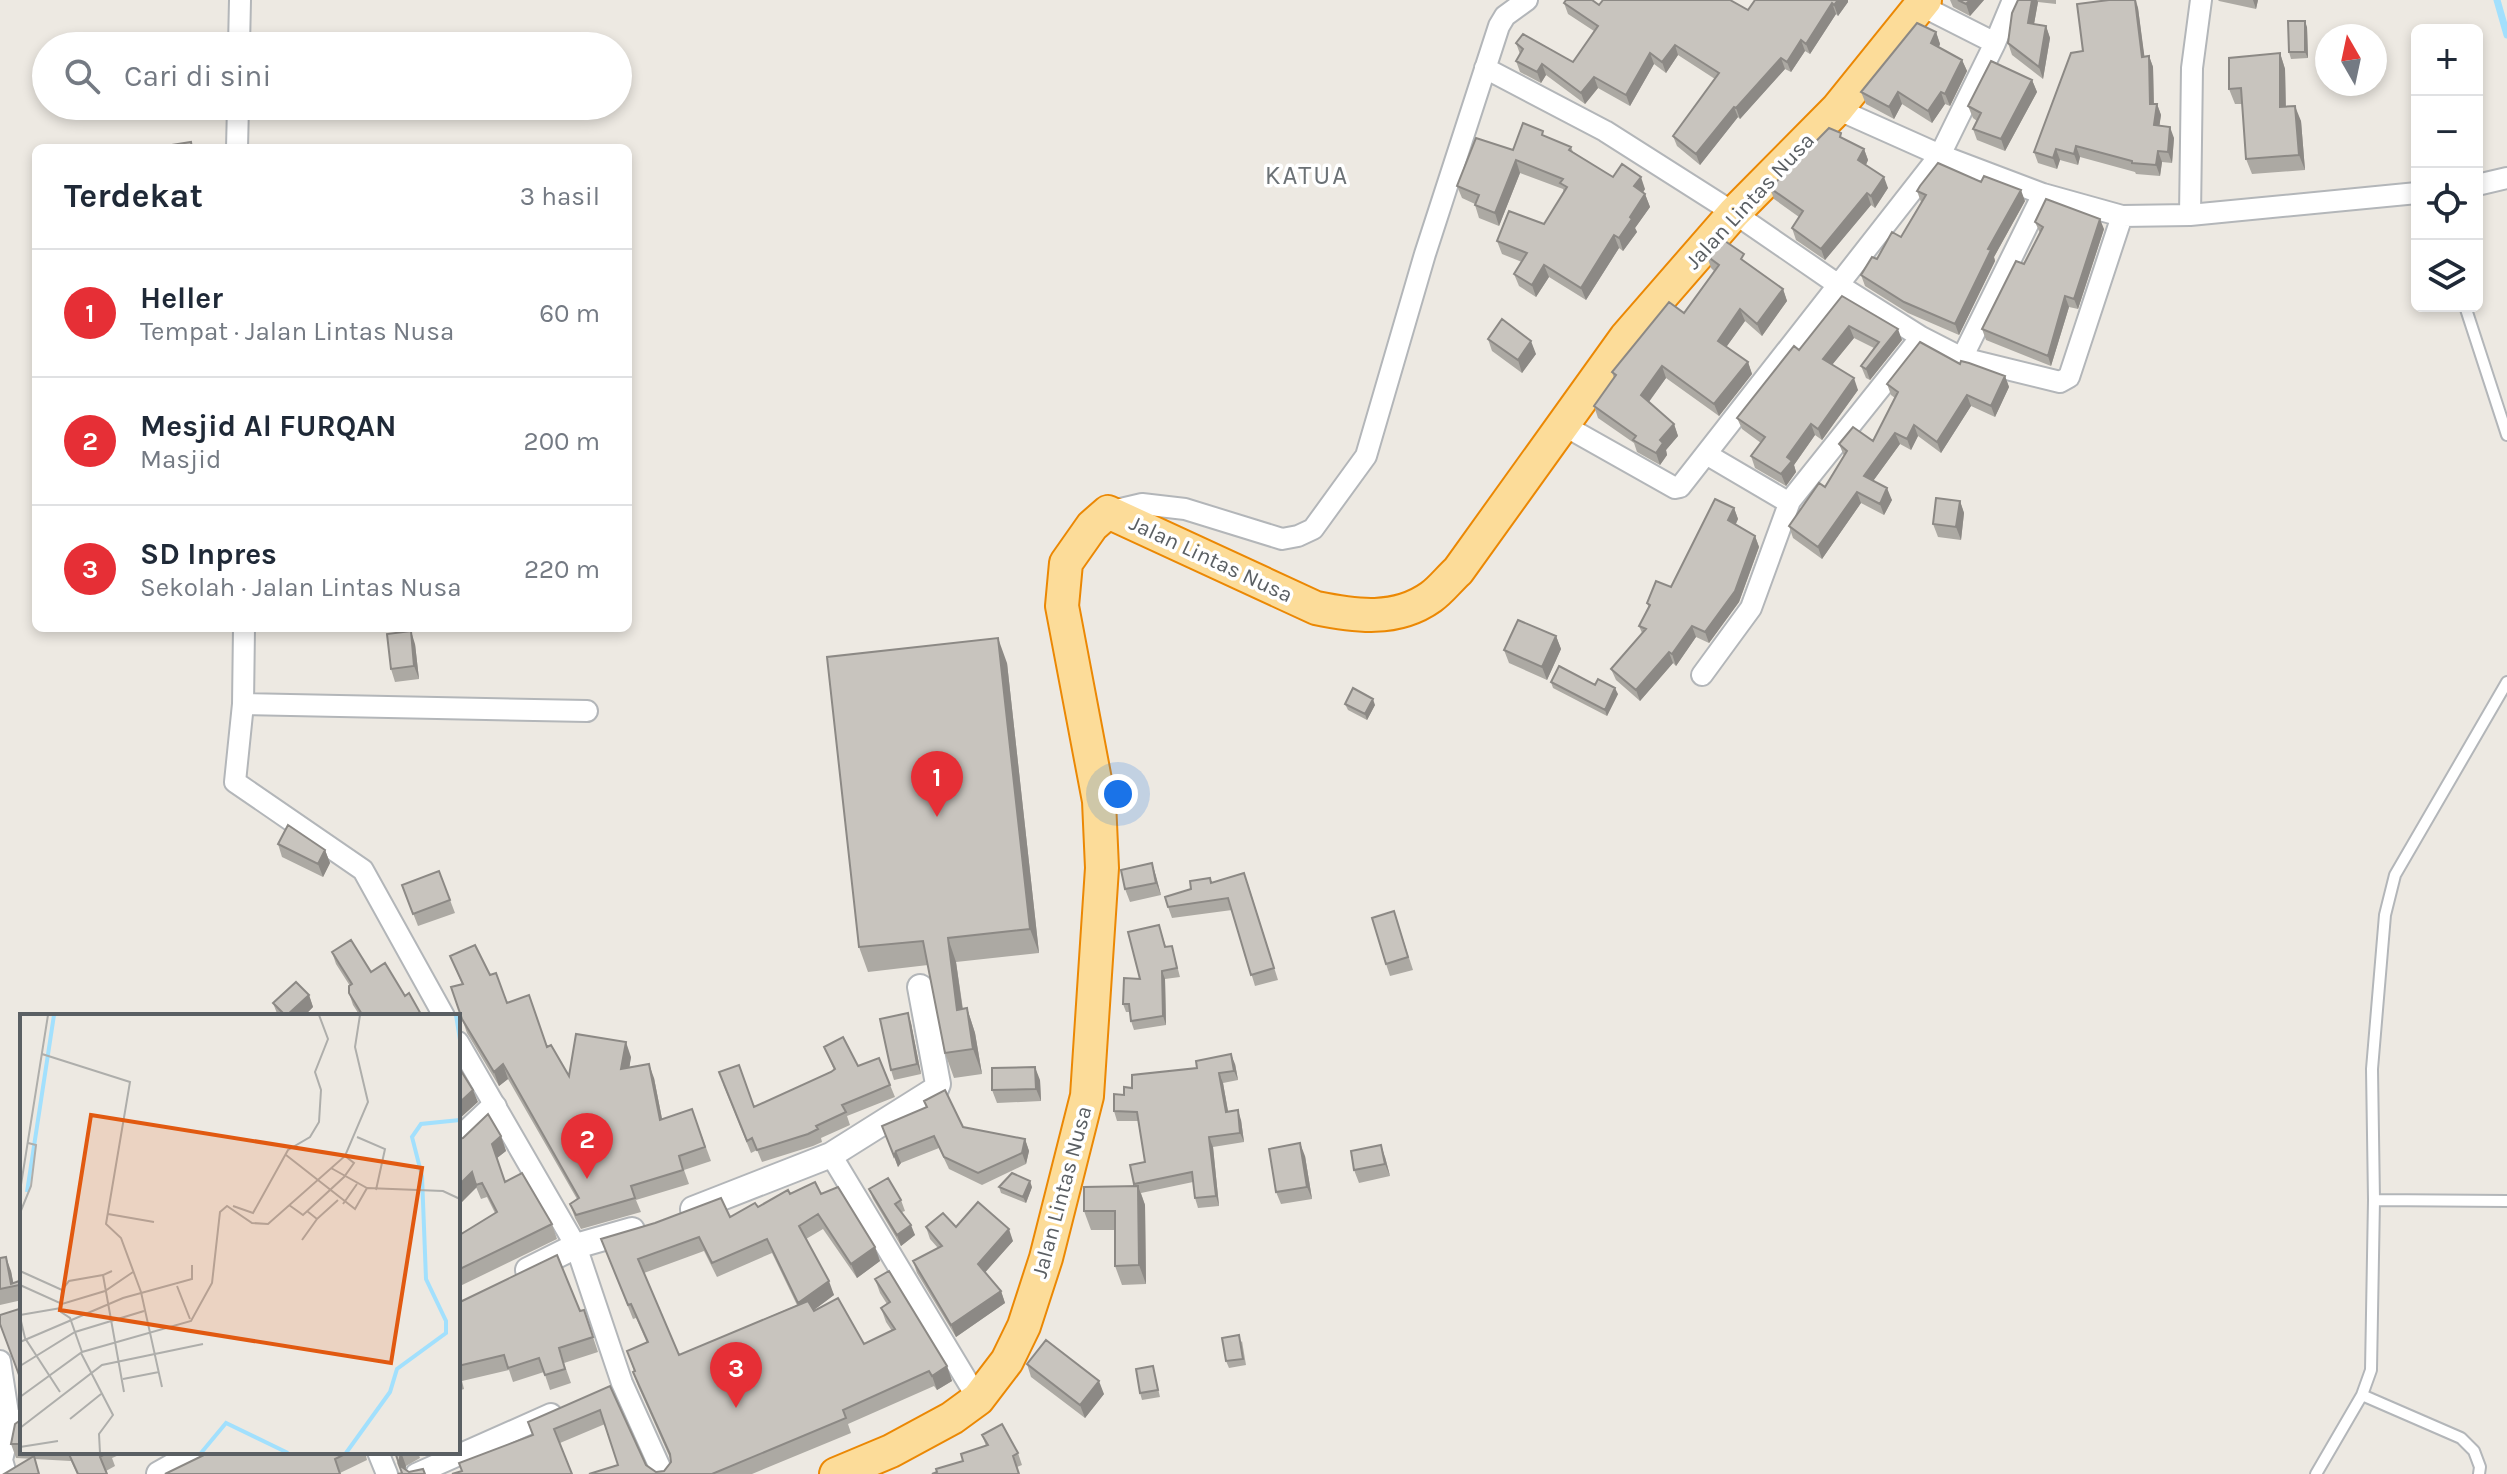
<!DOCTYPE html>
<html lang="id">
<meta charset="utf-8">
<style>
body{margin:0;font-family:Karla,sans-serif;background:#f2f2f3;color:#1f2937}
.controls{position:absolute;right:24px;top:24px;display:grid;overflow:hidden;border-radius:12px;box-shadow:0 4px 12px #0003}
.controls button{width:72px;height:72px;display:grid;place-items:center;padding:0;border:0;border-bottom:2px solid #e0e1e3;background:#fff;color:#1f2937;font:40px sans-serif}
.compass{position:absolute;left:2315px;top:24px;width:72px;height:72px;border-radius:50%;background:#fff;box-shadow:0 4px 12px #0003;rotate:351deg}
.you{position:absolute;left:1118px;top:794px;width:28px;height:28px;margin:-20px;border:6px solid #fff;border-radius:50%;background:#1a73e8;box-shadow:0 0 0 12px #1a73e833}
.badge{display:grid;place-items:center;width:52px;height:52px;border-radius:50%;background:#e62f36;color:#fff;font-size:26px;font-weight:700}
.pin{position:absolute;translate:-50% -66px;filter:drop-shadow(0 2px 4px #0008)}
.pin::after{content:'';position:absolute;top:42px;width:28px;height:24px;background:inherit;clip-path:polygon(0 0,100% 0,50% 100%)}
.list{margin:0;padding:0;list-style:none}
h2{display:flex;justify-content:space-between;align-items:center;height:104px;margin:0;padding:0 32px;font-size:34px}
h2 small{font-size:26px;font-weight:400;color:#747a83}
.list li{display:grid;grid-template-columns:52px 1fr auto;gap:24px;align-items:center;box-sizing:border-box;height:128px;padding:0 32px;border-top:2px solid #e0e1e3}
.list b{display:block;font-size:30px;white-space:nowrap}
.list p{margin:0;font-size:26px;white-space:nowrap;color:#747a83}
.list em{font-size:26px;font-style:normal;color:#747a83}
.icon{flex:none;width:44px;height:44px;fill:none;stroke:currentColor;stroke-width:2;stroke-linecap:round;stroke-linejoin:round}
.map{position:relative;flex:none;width:2507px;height:1474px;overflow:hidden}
.search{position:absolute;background:#fff;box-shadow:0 4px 12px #0003;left:32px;top:32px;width:600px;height:88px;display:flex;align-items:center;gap:20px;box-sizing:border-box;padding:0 28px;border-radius:44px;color:#747a83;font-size:30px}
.panel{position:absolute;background:#fff;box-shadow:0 4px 12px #0003;left:32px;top:144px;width:600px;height:488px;border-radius:12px}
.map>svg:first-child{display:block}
</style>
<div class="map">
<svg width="2507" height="1474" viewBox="0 0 2507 1474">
<rect width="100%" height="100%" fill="#ede9e2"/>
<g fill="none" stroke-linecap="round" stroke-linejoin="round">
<path stroke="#a2e0fd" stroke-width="7" d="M2497 0 2507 35"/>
<defs>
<path id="service" d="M2465 306 2507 435
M2374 1200 2507 1201
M2362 1395 2461 1438 2474 1451 2480 1467 2479 1474
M2316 1474 2362 1395 2371 1370 2374 1200 2372 1069 2385 915 2395 875 2507 682"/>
<path id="minor" d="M1995 43 2013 0
M239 46 240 0
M1485 68 1605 131 1734 213 1840 286 1921 337 1962 358 2060 382 2069 377 2122 216
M1837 109 1940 155 2043 194 2122 216 2190 215 2417 193
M237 148 238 106
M2477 185 2507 178
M2190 215 2192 68 2201 0
M1962 358 2043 194
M1565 426 1675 488 1680 487 1940 155 1995 43 1922 6
M1706 454 1786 501H1790L1921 337
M1108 512 1142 504 1185 509 1282 539 1298 536 1313 529 1366 456 1425 254 1499 26 1505 16 1527 0
M244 628 243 704 235 782 363 870 444 1016
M1702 675 1751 608 1790 501
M243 704 587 711
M458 1042 576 1246 622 1383 663 1474
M831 1155 978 1399
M0 1361 10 1426 2 1460 6 1474
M378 1452 387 1474
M416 1474 551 1414"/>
<path id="tertiary" d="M458 1141 494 1107
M693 1209 831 1155 936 1089 938 1084 920 987
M528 1270 576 1246 632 1230
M0 1425 10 1426 22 1421
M159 1474 198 1452"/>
<path id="trunk" d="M836 1474 891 1451 952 1418 978 1399 1007 1361 1024 1326 1046 1258 1087 1096 1102 868 1099 801 1062 606 1066 563 1092 526 1108 512 1316 608C1355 616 1396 622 1431 597 1441 590 1449 579 1458 571L1626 337 1734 213 1837 109 1925 0"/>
</defs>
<use href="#service" stroke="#b3b6b9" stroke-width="14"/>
<use href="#minor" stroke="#b3b6b9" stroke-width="24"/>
<use href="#tertiary" stroke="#b3b6b9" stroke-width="28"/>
<use href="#trunk" stroke="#eb8804" stroke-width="36"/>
<use href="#service" stroke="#fff" stroke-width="10"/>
<use href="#minor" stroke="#fff" stroke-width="20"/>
<use href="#tertiary" stroke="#fff" stroke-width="24"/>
<use href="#trunk" stroke="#fcdc99" stroke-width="32"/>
</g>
<path fill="#aca9a3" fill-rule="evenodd" d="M1755 0H1848V2L1838 16 1836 14 1810 54 1805 51 1791 72 1785 69 1740 119 1738 117 1700 165 1677 146 1673 136 1715 79 1678 55 1666 73 1654 64 1630 106 1598 88 1585 104 1546 75 1541 83 1520 72 1516 61 1520 54 1516 43 1573 62 1594 31 1568 14 1564 3 1748 10Z
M1950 0H1984L1970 16 1953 7Z
M2018 0H2056V4L2038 2 2034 24 2046 26 2050 38 2043 79 2012 55 2008 43Z
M2109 0H2136L2138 8 2144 56H2149L2153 67 2154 104H2157L2161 115 2159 126 2174 138 2172 163 2162 162 2160 176 2136 174 2135 172 2080 157 2078 165 2060 160 2057 169 2038 163 2034 152Z
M2218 0H2258L2256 9 2219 1Z
M2307 27 2308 58 2291 59 2289 52Z
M1936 32 1940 44 1939 47 1962 60 1967 71 1950 106 1945 104 1932 123 1902 104 1894 119 1866 104 1861 92Z
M2280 53 2285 69 2286 107 2301 121 2305 170 2252 174 2246 159 2242 104H2235L2229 89Z
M2032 80 2037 92 2005 151 1977 140 1973 129 1977 121 1973 118 1968 106Z
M113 106H212L213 114 117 117Z
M1545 137 1571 147 1573 152 1613 177 1645 189 1643 193 1645 194 1650 207 1635 228 1637 232 1623 251 1619 248 1586 300 1549 277 1536 297 1519 286 1514 274 1522 262 1502 254 1497 241 1544 224 1564 193 1563 189 1520 173 1499 226 1479 218 1475 205V204L1462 198 1457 186 1513 150Z
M1843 139 1864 149 1868 160 1866 165 1888 188 1875 208 1871 205 1825 260 1796 240 1792 228 1799 217 1774 199 1770 188Z
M1917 191 2025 201 1994 257 1995 261 1959 335 1908 313 1865 286 1861 275 1901 237 1921 202Z
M2035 222 2104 229 2078 309 2069 307 2051 366 1986 340 1982 329 2024 264 2040 233Z
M1707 256 1747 263 1783 289 1787 301 1762 336 1745 321 1726 347 1748 362 1752 374 1719 416 1666 378 1649 402 1674 424 1678 436 1666 450 1667 455 1660 465 1637 452 1634 443 1598 418 1594 406 1614 378 1612 372 1684 313 1714 271 1711 268Z
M1842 296 1902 340 1870 380 1866 378 1861 366 1874 348 1854 338 1832 365 1858 390 1822 440 1815 435 1794 465 1796 472 1786 486 1755 468 1751 456 1761 443 1742 429 1737 418 1799 350Z
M1488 339 1536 354 1522 373 1492 351Z
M1960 364 2005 376 2009 387 1995 417 1971 406 1941 453 1918 436 1911 450 1900 444 1873 481 1892 500 1884 515 1861 503 1822 559 1793 538 1789 526 1825 487 1844 456 1839 444 1873 441 1895 398 1891 395 1887 384Z
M1960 501 1964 513 1961 540 1938 537 1933 524Z
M1734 508 1738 519 1736 524 1755 536 1759 547 1739 602 1709 643 1696 637 1676 666 1673 663 1640 701 1616 680 1611 669 1642 633 1639 626 1649 608 1647 603 1671 587Z
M1556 636 1561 649 1547 680 1509 663 1504 650Z
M415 644 419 679 395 682 391 669Z
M1007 663 1039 953 956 962 963 1009 967 1008 975 1033 982 1074 954 1078 945 1053 928 965 868 972 859 947Z
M1551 682 1618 694 1607 716 1553 688Z
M1345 704 1375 705 1367 720 1348 710Z
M278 844 325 850 330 863 323 877 282 857Z
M1152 863 1161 895 1130 902 1125 889Z
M439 871 455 913 418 926 402 885Z
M1212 883 1248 884 1278 980 1255 986 1232 910 1172 918 1168 907Z
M1394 911 1413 970 1390 976 1386 964Z
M1159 925 1166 947 1172 946 1180 977 1165 979 1166 1025 1134 1030 1131 1021 1130 1012H1126L1123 1004 1140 979Z
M332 952 371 972 405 996 422 1016H360L353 1005 349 993 350 986 336 964Z
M450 956 490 975 507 1003 547 1047 569 1076 631 1057 629 1068 654 1078 662 1119 692 1109 711 1161 684 1170 689 1184 636 1200 641 1212 581 1229 575 1218 570 1204 577 1199 508 1079 499 1086 467 1033 451 987 462 984Z
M309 995 313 1007 304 1016H278L273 1003Z
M911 1023 921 1074 894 1080 891 1070Z
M824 1047 858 1066 879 1058 895 1097 847 1116 850 1125 821 1138 822 1142 813 1146 762 1162 757 1150 751 1153 723 1084 754 1107 831 1072 834 1070Z
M1235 1064 1238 1080 1223 1083 1228 1112 1241 1120 1244 1142 1213 1147 1219 1206 1198 1208 1195 1198 1193 1182 1141 1193 1145 1205 1146 1284 1122 1285 1115 1266V1230H1091L1084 1211 1135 1186 1130 1165 1145 1162 1138 1121H1117L1114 1111 1124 1095Z
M1040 1080 1041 1101 997 1103 992 1090Z
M924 1101 963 1127 1025 1139 1029 1151 1026 1164 982 1185 949 1169 939 1148 901 1163 898 1167 882 1126 927 1107Z
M501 1136 506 1151 497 1158 505 1182 552 1224 557 1239 458 1287V1236L495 1213 487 1197 481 1199 476 1187 458 1206Z
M1305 1156 1312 1199 1281 1204 1276 1192Z
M1385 1157 1390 1176 1359 1183 1354 1170Z
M999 1187H1032L1026 1203 1001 1193Z
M869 1189 901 1200 905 1211 902 1212 915 1235 901 1246 873 1199Z
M790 1194H821L875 1247 880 1261 857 1278 823 1229 806 1239 834 1295 814 1310 864 1344 892 1331 886 1322 881 1308 887 1304 880 1293 875 1279 947 1366 952 1381 937 1390 934 1386 848 1424 851 1433 752 1474H589L618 1465 605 1424 560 1443 462 1471 533 1435 610 1386 646 1465 656 1472 664 1471 671 1462 670 1458 638 1386 633 1372 634 1371 627 1351 647 1343 636 1318 633 1319 601 1239 730 1217ZM704 1251 717 1277 772 1253 797 1305 679 1355 644 1273Z
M926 1227H956L1013 1241 985 1272 1001 1291 1005 1303 956 1337 917 1273 913 1261 938 1248 930 1239Z
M0 1258 11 1271 13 1283 22 1280V1300L0 1305Z
M458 1303 580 1311 584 1310 598 1352 564 1363 571 1383 550 1390 544 1372 513 1382 509 1370 462 1381 464 1389 458 1391Z
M1242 1341 1246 1365 1229 1368 1226 1361Z
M1027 1364 1104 1394 1085 1418 1031 1377Z
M1153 1366 1160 1397 1142 1400 1140 1393Z
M22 1419V1452H126L112 1458 115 1466 106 1471 107 1474H77L71 1461 16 1458 11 1444Z
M982 1435 1018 1453 1022 1465 1017 1467 1019 1474H932L963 1461 986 1446Z
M205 1452H365L367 1460 340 1473 204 1455Z
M395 1452H418L420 1458 406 1466 405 1470 409 1472 402 1473Z"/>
<path fill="#8c8985" d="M1838 0H1848V2L1838 16 1834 5Z
M1970 0H1984L1970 16 1966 4Z
M2032 0H2037L2038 2 2032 35 2028 23Z
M2135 0 2138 8 2146 68 2142 57Z
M2253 0H2258L2256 9Z
M1832 3 1836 14 1810 54 1806 44Z
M2305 21 2307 27 2308 58 2305 52Z
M2046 26 2050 38 2043 79 2039 67Z
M1936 32 1940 44 1935 55 1931 43Z
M1801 40 1805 51 1791 72 1787 62Z
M1675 45 1678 55 1666 73 1662 62Z
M1650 53 1654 64 1630 106 1626 95Z
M2280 53 2285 69 2286 122 2280 107Z
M2149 56 2153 67 2154 115 2150 104Z
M1781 58 1785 69 1740 119 1736 108Z
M1962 60 1967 71 1950 106 1945 94Z
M1542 64 1546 75 1541 83 1537 72Z
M1594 77 1598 88 1585 104 1581 93Z
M2032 80 2037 92 2005 151 2001 139Z
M1898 92 1902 104 1894 119 1889 107Z
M1941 92 1945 104 1932 123 1928 111Z
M2157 104 2161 115 2158 136 2154 125Z
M2295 106 2301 121 2305 170 2299 155Z
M1734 107 1738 117 1700 165 1696 154Z
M2170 127 2174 138 2172 163 2168 152Z
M2076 146 2080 157 2078 165 2074 154Z
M1864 149 1868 160 1863 171 1858 160Z
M2056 149 2060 160 2057 169 2053 158Z
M2158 151 2162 162 2160 176 2156 165Z
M1516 160 1520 173 1499 226 1495 213Z
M1641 177 1645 189 1638 199 1634 186Z
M1884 177 1888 188 1875 208 1871 196Z
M2021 190 2025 201 1994 257 1995 261 1959 335 1955 324 1988 249Z
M1867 193 1871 205 1825 260 1821 249Z
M1645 194 1650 207 1635 228 1637 232 1623 251 1619 238 1630 217Z
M2100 219 2104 229 2078 309 2074 299Z
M1614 235 1619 248 1586 300 1581 288Z
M1544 265 1549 277 1536 297 1532 285Z
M1783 289 1787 301 1762 336 1757 324Z
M2065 296 2069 307 2051 366 2048 356Z
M1740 309 1745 321 1722 353 1718 341Z
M1849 326 1854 338 1827 371 1823 359Z
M1898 329 1902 340 1870 380 1866 369Z
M1531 341 1536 354 1522 373 1518 360Z
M1748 362 1752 374 1719 416 1714 404Z
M1662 366 1666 378 1645 407 1641 395Z
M2005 376 2009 387 1995 417 1991 406Z
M1854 378 1858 390 1822 440 1818 429Z
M1967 395 1971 406 1941 453 1937 442Z
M1674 424 1678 436 1666 450 1667 455 1660 465 1656 453 1660 440Z
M1811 424 1815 435 1794 465 1796 472 1786 486 1781 474 1787 457Z
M1914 425 1918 436 1911 450 1907 439Z
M1895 433 1900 444 1868 488 1864 476Z
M1887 488 1892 500 1884 515 1880 504Z
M1857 492 1861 503 1822 559 1818 547Z
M1960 501 1964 513 1961 540 1956 527Z
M1734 508 1738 519 1732 531 1728 520Z
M1755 536 1759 547 1739 602 1709 643 1705 632Z
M1692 626 1696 637 1676 666 1672 654Z
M411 631 415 644 419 679 414 666Z
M1556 636 1561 649 1547 680 1542 667Z
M998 638 1007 663 1039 953 1030 929Z
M1669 652 1673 663 1640 701 1636 690Z
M1615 688 1618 694 1607 716 1605 710Z
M1373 699 1375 705 1367 720 1365 714Z
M325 850 330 863 323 877 318 864Z
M1152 863 1156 876 1161 895 1156 883Z
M948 938 956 962 966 1034 957 1010Z
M1162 971 1165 979 1166 1025 1163 1016Z
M309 995 313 1007 304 1016H286Z
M967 1008 975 1033 982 1074 973 1049Z
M908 1013 911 1023 921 1074 917 1064Z
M626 1042 631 1057 627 1083 621 1069Z
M1231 1054 1235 1064 1238 1080 1234 1071Z
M503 1064 508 1079 499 1086 494 1072Z
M649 1064 654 1078 665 1134 660 1120Z
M1035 1067 1040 1080 1041 1101 1036 1089Z
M1219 1073 1223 1083 1230 1122 1226 1112Z
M473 1090 478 1102 458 1120V1104Z
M1238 1110 1241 1120 1244 1142 1240 1133Z
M501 1136 506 1151 497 1158 492 1144Z
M1209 1137 1213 1147 1219 1206 1216 1196Z
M1025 1139 1029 1151 1026 1164 1022 1153Z
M1300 1143 1305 1156 1312 1199 1307 1187Z
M1381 1145 1385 1157 1390 1176 1385 1164Z
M896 1151 901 1163 898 1167 894 1156Z
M472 1172 477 1187 458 1206V1186Z
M1030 1181 1032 1187 1026 1203 1023 1197Z
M1138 1186 1145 1205 1146 1284 1139 1265Z
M911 1225 915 1235 901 1246 897 1235Z
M1009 1229 1013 1241 982 1276 978 1264Z
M875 1247 880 1261 857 1278 851 1264Z
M6 1257 11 1271 14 1286 12 1287Z
M829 1281 834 1295 803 1318 798 1303Z
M1001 1291 1005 1303 956 1337 951 1325Z
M947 1366 952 1381 937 1390 932 1376Z
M1099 1381 1104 1394 1085 1418 1080 1405Z
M401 1452 406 1466 405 1474 399 1464Z"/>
<path fill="#c8c4be" stroke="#8c8985" stroke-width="2" d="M1566 0H1592L1599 5 1603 0H1730L1748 10 1755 0H1838L1834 5 1832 3 1806 44 1801 40 1787 62 1781 58 1736 108 1734 107 1696 154 1673 136 1719 73 1675 45 1662 62 1650 53 1626 95 1594 77 1581 93 1542 64 1537 72 1516 61 1523 49 1516 43 1523 34 1573 62 1598 26 1564 3Z
M1958 0H1970L1966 4Z
M2018 0H2032L2028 23 2046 26 2039 67 2008 43 2012 13Z
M2109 0H2135L2142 57 2149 56 2150 104H2157L2154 125 2170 127 2168 152 2158 151 2156 165 2132 163V161L2076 146 2074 154 2056 149 2053 158 2034 152 2071 53 2083 51 2077 4Z
M2288 21H2305V52H2289Z
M1917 23 1936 32 1931 43 1962 60 1945 94 1941 92 1928 111 1898 92 1889 107 1861 92Z
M2280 53V107L2295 106 2299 155 2246 159 2241 88 2229 89V58Z
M1991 61 2032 80 2001 139 1973 129 1981 113 1968 106Z
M1523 123 1543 131 1542 135 1571 147 1569 150 1613 177 1622 164 1641 177 1634 186 1645 194 1630 217 1632 219 1619 238 1614 235 1581 288 1544 265 1532 285 1514 274 1527 253 1497 241 1509 211 1544 224 1567 187 1560 183 1563 179 1516 160 1495 213 1475 205 1479 195 1457 186 1476 138 1513 150Z
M1829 128 1841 133 1840 137 1864 149 1858 160 1884 177 1871 196 1867 193 1821 249 1792 228 1803 211 1770 188Z
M191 142 192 148H153Z
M1938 163 1981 182 1984 176 2021 190 1988 249 1991 250 1955 324 1904 302 1861 275 1872 257 1877 259 1892 232 1901 237 1926 195 1917 191 1920 186Z
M2046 199 2100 219 2074 299 2065 296 2048 356 1982 329 2016 261 2024 264 2043 227 2035 222Z
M1722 239 1744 254 1741 259 1783 289 1757 324 1740 309 1718 341 1748 362 1714 404 1662 366 1641 395 1674 424 1660 440 1663 443 1656 453 1633 440 1636 436 1594 406 1616 375 1612 372 1669 302 1684 313 1719 265 1707 256Z
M1842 296 1898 329 1866 369 1861 366 1879 342 1849 326 1823 359 1854 378 1818 429 1811 424 1787 457 1792 461 1781 474 1751 456 1765 437 1737 418 1794 346 1799 350Z
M1502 319 1531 341 1518 360 1488 339Z
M1920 342 1960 364 1961 361 1969 363 2005 376 1991 406 1967 395 1937 442 1914 425 1907 439 1895 433 1864 476 1887 488 1880 504 1857 492 1818 547 1789 526 1819 483 1825 487 1847 451 1839 444 1853 427 1873 441 1898 392 1887 384Z
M1936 498 1960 501 1956 527 1933 524Z
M1715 499 1734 508 1728 520 1755 536 1735 591 1705 632 1692 626 1672 654 1669 652 1636 690 1611 669 1646 629 1639 626 1650 605 1647 603 1656 581 1671 587Z
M1518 620 1556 636 1542 667 1504 650Z
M411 631 414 666 391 669 387 634Z
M998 638 1030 929 948 938 957 1010 967 1008 973 1049 945 1053 923 941 859 947 827 657Z
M1559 666 1595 685 1598 679 1615 688 1605 710 1551 682Z
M1353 688 1373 699 1365 714 1345 704Z
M288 825 325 850 318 864 278 844Z
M1152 863 1156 883 1125 889 1121 870Z
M439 871 450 900 413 914 402 885Z
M1244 873 1274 968 1251 975 1228 898 1168 907 1165 897 1191 889 1190 881 1210 878 1211 883Z
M1394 911 1408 957 1386 964 1372 918Z
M1159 925 1165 947 1172 946 1177 968 1162 971 1163 1016 1131 1021 1129 1004H1123L1124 978 1140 979 1128 932Z
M351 940 371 972 385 963 405 996 409 993 422 1016H363L349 993V986L352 984 332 952Z
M475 945 490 975 496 973 507 1003 529 995 547 1047 551 1045 569 1076 576 1034 626 1042 621 1069 649 1064 660 1120 692 1109 705 1147 679 1156 683 1170 631 1186 635 1198 576 1215 570 1204 579 1198 503 1064 494 1072 462 1019 451 987 463 984 450 956Z
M296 982 309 995 286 1016 273 1003Z
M908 1013 917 1064 891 1070 880 1019Z
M843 1037 858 1066 879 1058 890 1085 842 1105 846 1112 816 1126 818 1129 808 1134 757 1150 752 1138 747 1141 719 1072 739 1065 754 1107 831 1072 835 1069 824 1047Z
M1231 1054 1234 1071 1219 1073 1226 1112 1238 1110 1240 1133 1209 1137 1216 1196 1195 1198 1192 1172 1134 1184 1130 1165 1145 1162 1137 1112 1114 1111V1094L1124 1095V1087L1132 1088V1075L1197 1068 1196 1061Z
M458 1066 473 1090 458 1104Z
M1035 1067 1036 1089 992 1090V1068Z
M945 1090 963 1127 1025 1139 1022 1153 978 1173 944 1157 934 1136 896 1151 894 1156 882 1126 927 1107 924 1101Z
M488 1114 501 1136 492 1144 505 1182 522 1173 552 1224 458 1270V1236L497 1212 482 1183 476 1185 472 1172 458 1186V1139L463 1138Z
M1300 1143 1307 1187 1276 1192 1269 1149Z
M1381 1145 1385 1164 1354 1170 1351 1151Z
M1012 1173 1030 1181 1023 1197 999 1187Z
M888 1178 901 1200 895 1204 911 1225 897 1235 869 1189Z
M815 1182 821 1194 838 1187 875 1247 851 1264 818 1214 799 1226 829 1281 798 1303 767 1239 712 1263 699 1237 638 1259 679 1355 808 1301 814 1311 838 1298 864 1344 895 1329 881 1308 890 1302 875 1279 889 1271 947 1366 932 1376 929 1371 843 1410 846 1418 712 1474H589L618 1465 600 1410 554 1429 572 1474H452L462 1471 459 1463 533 1435 528 1422 610 1386 646 1465 656 1472 664 1471 671 1462 670 1454 633 1372 635 1371 627 1351 648 1342 631 1304 628 1305 601 1239 655 1223 721 1198 730 1217 755 1203 758 1207 788 1190 790 1194Z
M1138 1186 1139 1265 1115 1266V1211H1084V1187Z
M978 1202 1009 1229 978 1264 1001 1291 951 1325 913 1261 942 1246 926 1227 943 1213 956 1227Z
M557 1255 580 1311 584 1310 593 1337 559 1348 565 1369 545 1375 539 1358 508 1368 504 1355 458 1366V1303Z
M6 1257 11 1284 22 1280V1287L19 1285 0 1289V1258Z
M22 1308V1383L0 1324V1315Z
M1239 1335 1243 1359 1226 1361 1222 1338Z
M1046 1340 1099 1381 1080 1405 1027 1364Z
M1153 1366 1158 1390 1140 1393 1136 1369Z
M22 1419V1444H11L15 1424Z
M1002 1424 1018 1453 1013 1456 1019 1474H932L937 1472 936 1469 963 1461 961 1454 988 1445 982 1435Z
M68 1452H109L100 1457 107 1474H78Z
M205 1452H349L335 1459 340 1474H165L204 1455 203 1453Z
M395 1452H401L399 1464Z
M34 1456 39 1474H4Z
M399 1465 409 1472 423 1469 425 1474H398L402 1473Z"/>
<g text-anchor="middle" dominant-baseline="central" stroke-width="7" stroke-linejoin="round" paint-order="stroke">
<g font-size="22" fill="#5a5f63" stroke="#fff">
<text transform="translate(1750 201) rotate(-47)">Jalan Lintas Nusa</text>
<text transform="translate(1211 559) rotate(25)">Jalan Lintas Nusa</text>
<text transform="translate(1062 1192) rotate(-75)">Jalan Lintas Nusa</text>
</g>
<g font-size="26" letter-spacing="2" fill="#6b7175" stroke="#fff">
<text x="1307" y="175">KATUA</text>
</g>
</g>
<g transform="translate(20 1014)">
<rect width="440" height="440" fill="#ede9e2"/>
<path fill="none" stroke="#a2e0fd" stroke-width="4" d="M436 1 440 26M7 178 34 1M181 439 206 409 268 439M326 439 370 378 377 355 426 319V307L406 265 402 162 392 123 401 110 440 106"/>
<path fill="none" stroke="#aeaeab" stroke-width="2" d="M22 40 110 68 86 210 101 224 121 278 142 373M337 123 365 135 356 176M266 141 335 195 347 174M311 154 347 174 423 177 440 185M0 177 28 1M323 190 337 170M269 191 283 201 324 163 334 149 325 142M213 192 233 199 268 136 290 123 299 108 301 76 295 58 308 25 299 1M287 197 297 205 318 186M0 199 11 172 16 131 8 129M88 200 134 208M282 226 297 205M0 257 42 276 49 267 83 261M92 257 83 261 104 378M0 271 42 290 85 277 113 258M157 272 170 305M42 276 41 298 50 304 62 338M0 301 41 294M0 303 5 324 40 378M0 328 103 284 172 265V251M61 339 93 401 79 420 80 439M0 352 55 318 124 297M103 365 139 358M0 383 62 338 171 307 192 269 200 198 207 192 232 209 248 210 325 142 348 88 335 33 340 1M50 405 81 380M0 414 82 351 183 330M0 433 38 427"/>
<path fill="#e15910" fill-opacity="0.15" stroke="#e15910" stroke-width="4" d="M71 101 402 154 371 349 40 296Z"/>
<rect width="440" height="440" fill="none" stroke="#5a5f63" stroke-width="4"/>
</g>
</svg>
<div class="controls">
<button>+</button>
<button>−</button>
<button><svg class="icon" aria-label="locate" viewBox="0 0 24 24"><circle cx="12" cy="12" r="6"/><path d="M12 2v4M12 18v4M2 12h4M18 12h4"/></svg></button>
<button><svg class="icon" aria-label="layers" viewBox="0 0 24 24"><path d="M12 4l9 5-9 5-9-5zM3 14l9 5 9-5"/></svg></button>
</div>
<svg class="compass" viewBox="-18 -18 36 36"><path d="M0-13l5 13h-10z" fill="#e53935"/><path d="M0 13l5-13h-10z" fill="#747a83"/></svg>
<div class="you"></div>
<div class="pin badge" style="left:937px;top:817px">1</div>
<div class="pin badge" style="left:587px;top:1179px">2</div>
<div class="pin badge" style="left:736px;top:1408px">3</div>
<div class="search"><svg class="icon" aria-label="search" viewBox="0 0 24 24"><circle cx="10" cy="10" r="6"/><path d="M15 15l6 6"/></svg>Cari di sini</div>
<section class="panel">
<h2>Terdekat<small>3 hasil</small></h2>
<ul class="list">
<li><span class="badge">1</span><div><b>Heller</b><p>Tempat · Jalan Lintas Nusa</p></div><em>60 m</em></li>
<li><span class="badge">2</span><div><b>Mesjid Al FURQAN</b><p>Masjid</p></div><em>200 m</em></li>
<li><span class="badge">3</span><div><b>SD Inpres</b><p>Sekolah · Jalan Lintas Nusa</p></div><em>220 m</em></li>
</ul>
</section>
</div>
